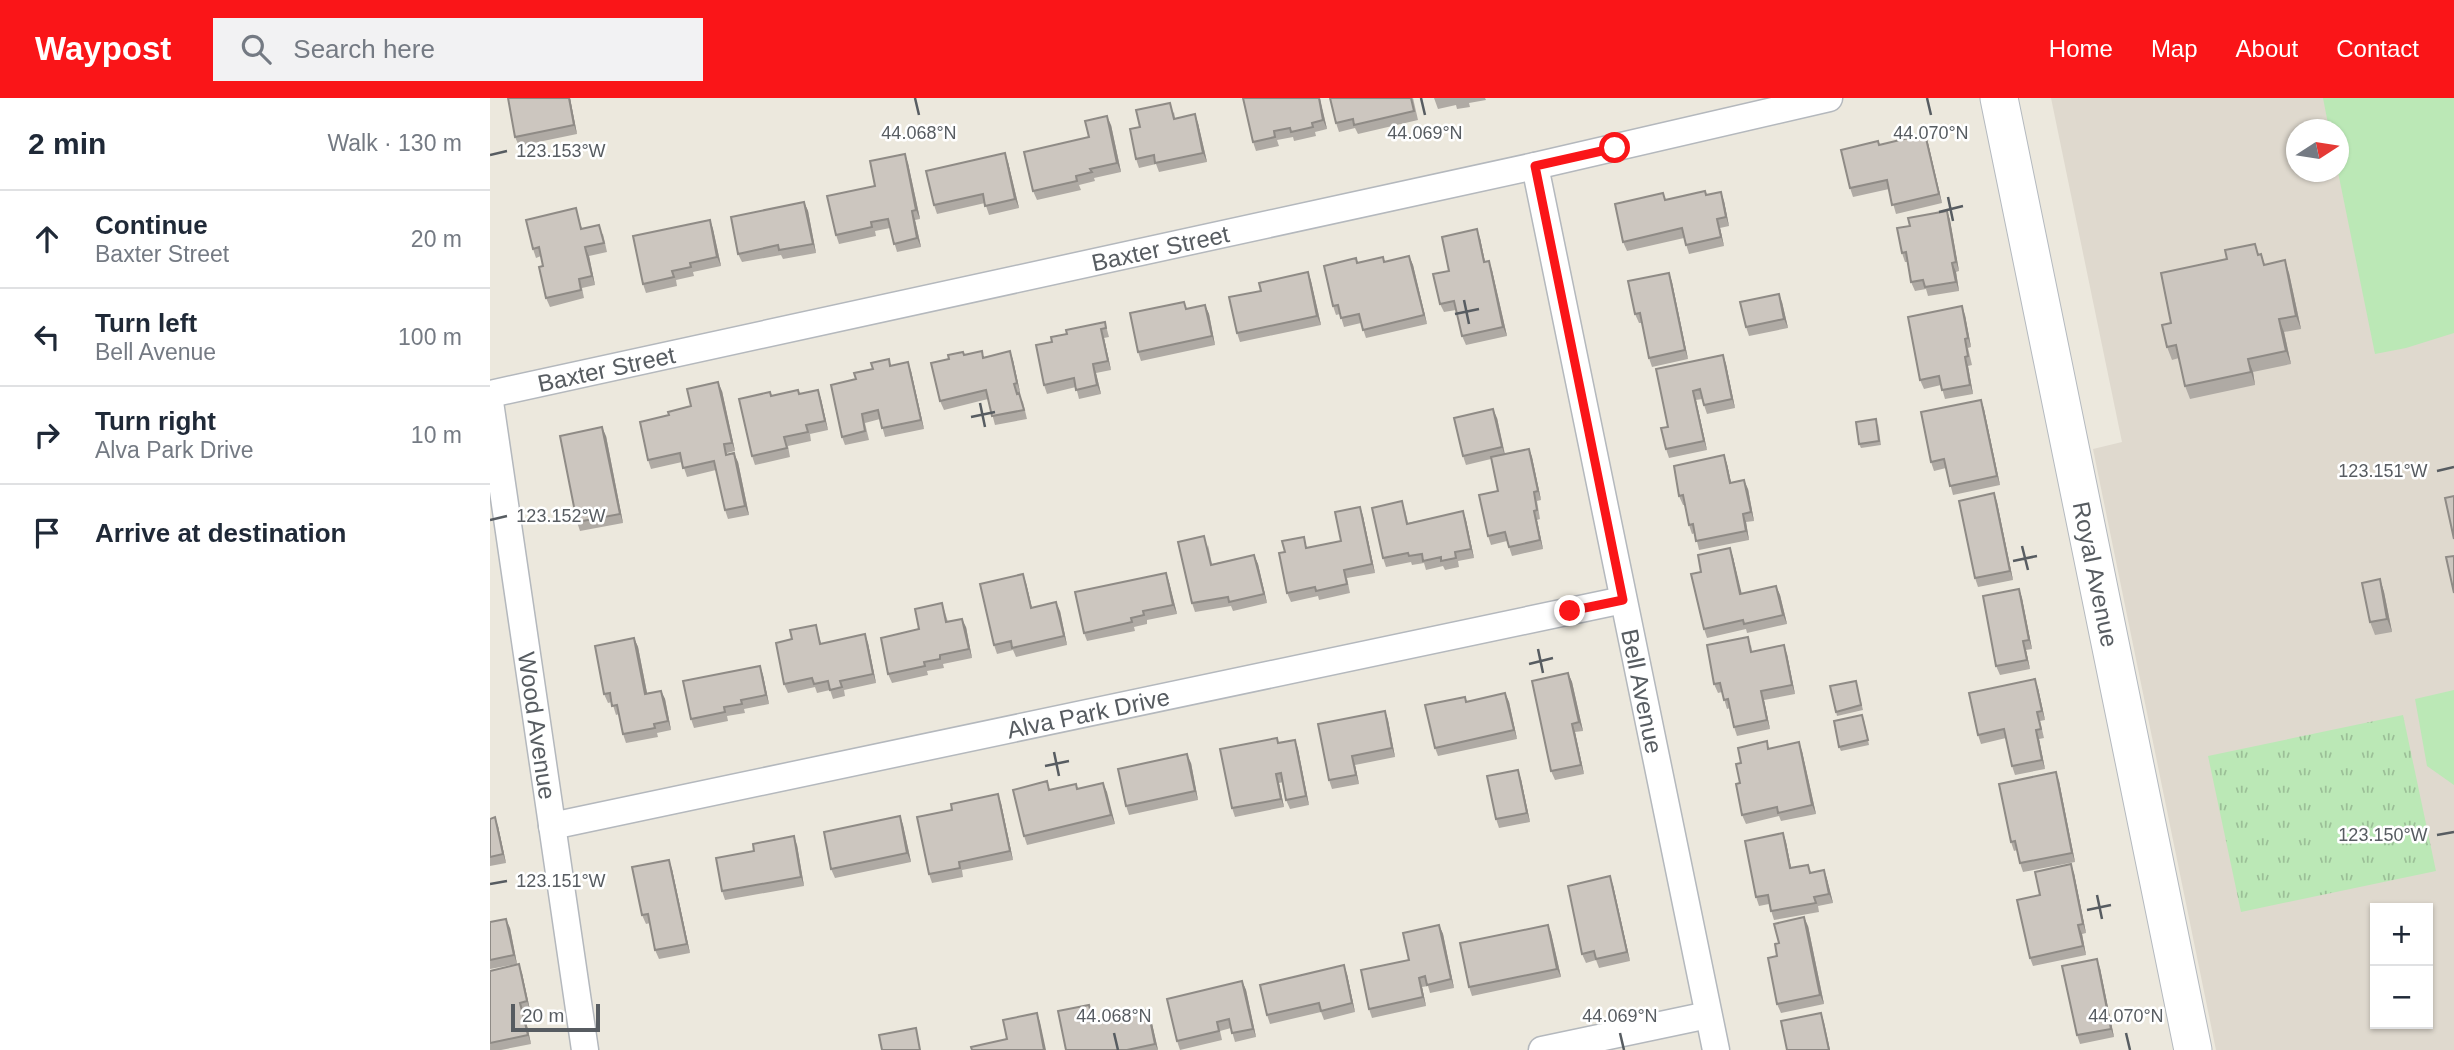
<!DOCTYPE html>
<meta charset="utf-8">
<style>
body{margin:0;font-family:Helvetica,sans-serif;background:#f2f2f3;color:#1f2937}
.controls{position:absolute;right:21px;bottom:21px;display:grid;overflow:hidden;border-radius:0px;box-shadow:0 2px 5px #0004}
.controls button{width:63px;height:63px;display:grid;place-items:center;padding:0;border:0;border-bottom:2px solid #e0e1e3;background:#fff;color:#1f2937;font:35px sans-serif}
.compass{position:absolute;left:1796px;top:21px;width:63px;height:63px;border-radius:50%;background:#fff;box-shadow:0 2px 5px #0004;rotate:78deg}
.scale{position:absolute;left:21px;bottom:18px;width:89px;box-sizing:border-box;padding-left:7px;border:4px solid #575c61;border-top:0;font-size:19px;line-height:24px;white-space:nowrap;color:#575c61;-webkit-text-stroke:5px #fff;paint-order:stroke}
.stop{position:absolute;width:21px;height:21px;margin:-16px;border:5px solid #fa1518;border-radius:50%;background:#fff}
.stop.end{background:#fa1518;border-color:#fff;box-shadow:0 2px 7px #0008}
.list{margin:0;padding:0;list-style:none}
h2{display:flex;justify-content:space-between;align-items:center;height:91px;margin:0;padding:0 28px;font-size:30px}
h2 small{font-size:23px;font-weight:400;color:#747a83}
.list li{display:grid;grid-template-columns:46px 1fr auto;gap:21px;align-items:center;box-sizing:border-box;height:98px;padding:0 28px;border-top:2px solid #e0e1e3}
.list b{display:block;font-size:26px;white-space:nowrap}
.list p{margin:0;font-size:23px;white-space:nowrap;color:#747a83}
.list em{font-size:23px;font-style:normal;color:#747a83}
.icon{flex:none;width:38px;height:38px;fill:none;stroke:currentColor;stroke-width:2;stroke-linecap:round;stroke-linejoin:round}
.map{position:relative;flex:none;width:1964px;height:952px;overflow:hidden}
header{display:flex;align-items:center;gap:42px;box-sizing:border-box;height:98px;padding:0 35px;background:#fa1518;color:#fff}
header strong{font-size:33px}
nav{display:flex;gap:38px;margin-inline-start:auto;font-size:24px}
.search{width:490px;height:63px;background:#f2f2f3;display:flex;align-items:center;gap:18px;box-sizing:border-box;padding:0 24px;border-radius:0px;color:#747a83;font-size:26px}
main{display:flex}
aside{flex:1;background:#fff}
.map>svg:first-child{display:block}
</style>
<header>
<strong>Waypost</strong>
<div class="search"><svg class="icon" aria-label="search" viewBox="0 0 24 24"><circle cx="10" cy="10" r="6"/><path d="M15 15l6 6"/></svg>Search here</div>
<nav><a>Home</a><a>Map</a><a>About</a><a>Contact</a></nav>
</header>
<main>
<aside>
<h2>2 min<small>Walk · 130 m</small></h2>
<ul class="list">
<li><svg class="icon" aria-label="ahead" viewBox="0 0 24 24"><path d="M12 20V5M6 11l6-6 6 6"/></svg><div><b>Continue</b><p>Baxter Street</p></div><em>20 m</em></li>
<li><svg class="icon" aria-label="left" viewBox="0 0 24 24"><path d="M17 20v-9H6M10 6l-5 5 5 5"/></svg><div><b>Turn left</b><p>Bell Avenue</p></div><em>100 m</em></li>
<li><svg class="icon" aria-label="right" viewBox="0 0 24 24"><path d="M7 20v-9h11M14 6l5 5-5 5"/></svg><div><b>Turn right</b><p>Alva Park Drive</p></div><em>10 m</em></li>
<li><svg class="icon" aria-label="arrive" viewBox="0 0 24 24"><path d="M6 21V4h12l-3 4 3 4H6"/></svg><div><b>Arrive at destination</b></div></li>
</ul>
</aside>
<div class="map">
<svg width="1964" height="952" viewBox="0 0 1964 952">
<defs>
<pattern id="grass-tufts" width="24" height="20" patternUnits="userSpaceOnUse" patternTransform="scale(1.75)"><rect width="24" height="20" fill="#bbe8b6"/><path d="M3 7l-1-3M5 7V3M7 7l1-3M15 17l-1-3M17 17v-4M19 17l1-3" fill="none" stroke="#9bbf97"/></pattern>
</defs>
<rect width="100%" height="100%" fill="#ece8dd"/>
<path fill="#dfd9ce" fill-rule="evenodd" d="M1561 0H1964V952H1726L1603 351 1632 344ZM1806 32H1848V74H1806ZM1885 810H1938V926H1885Z"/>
<path fill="url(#grass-tufts)" d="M1913 617 1946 773 1751 814 1718 658Z"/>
<path fill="#bbe8b6" d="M1833 0H1964V235L1916 250 1885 256 1848 74V32L1839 31Z
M1964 592V687L1937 668 1925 601Z"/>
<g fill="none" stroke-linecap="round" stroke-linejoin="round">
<defs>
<g id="street">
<path id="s1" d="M1045 68 1226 952"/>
<path id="s2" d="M0 296 1045 68 1339 0"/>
<path id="s3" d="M0 304 95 952"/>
<path id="s4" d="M62 728 1133 502"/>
<path d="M1052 952 1218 917"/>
</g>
<g id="secondary">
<path id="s5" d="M1509 0 1703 952"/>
</g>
</defs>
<use href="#street" stroke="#b4b8bd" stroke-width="29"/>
<use href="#secondary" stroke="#b4b9bf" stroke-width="39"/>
<use href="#street" stroke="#fff" stroke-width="26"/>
<use href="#secondary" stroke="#fff" stroke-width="37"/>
</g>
<path fill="#afaaa4" d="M18 0H80L87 36 29 48 25 39Z
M830 0 837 31 825 34 826 38 804 43 803 39 787 42 789 48 766 53 763 44Z
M923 0 928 22 868 36 865 30 849 34 846 25Z
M944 0H995L996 2 979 5 980 9 967 11 966 7 948 11Z
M684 14 685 20 708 25 717 64 669 74 666 66 649 70 646 61Z
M621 27 631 74 604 80 605 83 589 87 591 92 547 102 543 93 599 39Z
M1435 36 1438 45 1452 105 1406 116 1399 91 1363 99 1360 90 1389 47Z
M518 64 529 110 499 117 495 105 447 116 444 107Z
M418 65 430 121 425 122 431 149 407 154 400 130 385 133 386 138 349 146 346 137 385 88Z
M1216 97 1234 103 1239 128 1230 130 1234 148 1199 156 1194 140 1137 153 1133 144 1176 102Z
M314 104 318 113 326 155 293 161 291 157 252 164 248 156Z
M86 110 92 131 113 136 117 154 99 158 105 187 92 190 94 200 60 209 56 200 53 168 51 158 46 160 43 151Z
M1457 113 1460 122 1469 173 1466 174 1469 193 1438 198 1436 191 1425 193 1421 184 1418 164H1415L1412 155 1420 128Z
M220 122 223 131 231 168 203 174 204 178 186 182 187 188 156 195 153 186Z
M990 140 995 164 1002 172 1017 238 976 247 972 238 966 212 954 214 950 206 959 173Z
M1769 156H1771L1775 167 1799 175 1811 231 1794 234 1801 266 1763 274 1765 287 1700 301 1695 288 1689 260 1682 262 1677 249 1681 225Z
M919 158 923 167 937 226 876 240 871 225 854 229 850 216 846 217 843 208 866 160 868 165 895 164Z
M818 174 821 183 831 227 750 244 747 235 771 193Z
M1179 175 1182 184 1198 261 1162 269 1159 260 1152 225H1149L1145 216Z
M1292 204 1298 230 1259 238 1256 229Z
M715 207 719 216 725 247 651 263 648 254 697 211Z
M1475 217 1481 249 1478 250 1482 267 1478 268 1483 296 1455 301 1451 287 1434 291 1430 282Z
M615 224 619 239 614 240 621 272 606 275 611 296 589 301 586 289 557 296 554 287 562 244 577 236Z
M520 253 523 262 530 294 527 295 533 304 537 321 505 327 498 301 454 312 450 303 474 257 494 259Z
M1233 257 1236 266 1245 310 1217 316 1212 301 1206 302 1217 352 1179 360 1176 351 1178 329 1166 271Z
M399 261 401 268 421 273 434 331 395 339 390 321 375 325 379 342 355 347 352 339 366 281Z
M328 292 331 301 338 332 320 336 321 343 298 348 300 359 265 367 262 358 282 298 309 296Z
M232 293 245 353 237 355V356L248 364 259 417 238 421 235 412 226 372 197 379 192 364 161 371 158 362 179 317 201 308Z
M1491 302 1494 311 1510 387 1463 397 1456 370 1444 373 1441 364Z
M1007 320 1015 356 1039 351 1042 359 1051 402 1047 403 1050 421 1047 422 1053 451 1022 458 1017 443 1001 447 998 438 1008 393 1001 361 976 367 973 358Z
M1388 326 1391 347 1371 350 1369 346Z
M116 338 133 425 90 433 87 424Z
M1234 357 1237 366 1241 384 1258 391 1264 423 1256 424 1259 442 1209 452 1205 435 1202 436 1199 427 1195 407H1193L1189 398Z
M1504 395 1507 404 1523 482 1488 489 1485 480Z
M870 409 873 418 885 475 857 480 860 495 829 502 828 498 801 504 797 495 795 454 851 443Z
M915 412 918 425 973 413 976 422 984 460 968 463 969 469 955 472 953 468 936 472 934 465 922 467 921 464 896 469 893 460Z
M718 447 722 466 764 457 768 466 777 505 743 513 741 508 705 514 702 505Z
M1240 450 1243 459 1251 496 1286 488 1290 497 1297 526 1257 535 1256 531 1217 540 1214 531 1211 474Z
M676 475 679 484 687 516 657 522V526L644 529 645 533 597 543 594 535Z
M1890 481 1894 494 1902 534 1885 537 1880 524Z
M536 485 542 509 570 513 577 547 526 559 523 552 507 556 504 547Z
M1529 491 1532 500 1542 551 1536 552 1540 571 1510 577 1506 568Z
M452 505 458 524 476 529 482 560 453 566 454 570 437 573 438 577 402 585 398 576 429 531Z
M326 527 331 545H378L386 585 354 592 355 598 343 601 340 592 327 595 325 589 298 595 294 586 302 541Z
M144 540 148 549 157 595 171 593 175 601 181 632 167 635 168 639 136 645 133 636 129 616 126 617 122 604 118 605 114 596Z
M1261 547 1262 554 1297 556 1305 596 1274 602 1280 631 1247 638 1244 629 1240 610 1237 611 1232 594 1228 595 1224 586Z
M270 568 273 577 279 606 254 611 255 615 237 618 238 623 204 630 201 621Z
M1078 575 1082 584 1093 633 1085 634 1094 676 1065 682 1061 673Z
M1366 583 1373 612 1347 618 1346 614Z
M1548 590 1555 622 1550 623 1554 640 1549 641 1555 671 1525 677 1522 668 1516 640 1491 646 1488 637Z
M1015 595 1019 604 1027 641 948 658 945 650Z
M895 613 898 622 905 659 865 667 869 686 842 691 839 682Z
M1374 622 1379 647 1351 653 1349 649Z
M805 642 808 651 819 707 800 711 796 702 793 684 789 685 794 709 745 719 742 710 789 645Z
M1277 643 1279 651 1312 653 1326 716 1291 723 1289 718 1256 726 1252 717 1250 685 1251 665Z
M701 665 708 702 639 717 636 708Z
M1031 681 1040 724 1009 730 1006 721Z
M1569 683 1585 764 1533 774 1530 765 1527 752 1524 753 1521 744Z
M613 685 625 726 537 747 534 738 560 692 588 691Z
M511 705 523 762 472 772 473 779 442 785 439 776Z
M410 718 413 727 421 764 345 780 341 771Z
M0 721 8 728 16 765 0 768Z
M1293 735 1296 744 1301 770 1318 767 1321 775 1334 772 1337 781 1343 805 1328 808 1329 814 1284 822 1279 806 1269 808 1266 799Z
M307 747 314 788 235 802 232 793 264 753Z
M182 771 200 855 169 861 165 852 160 825 156 826 152 817Z
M1584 775 1596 835 1592 836 1596 857 1543 868 1540 860 1550 797Z
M1123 787 1140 863 1109 870 1106 862 1096 865 1092 856Z
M0 824 20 830 27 866 0 871Z
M949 827 953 836 964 890 940 895 938 888 932 889 936 908 882 920 879 911 919 862Z
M1058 827 1061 835 1071 879 982 898 979 889Z
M1318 828 1334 906 1291 915 1287 906V858L1289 845Z
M1610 870 1624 939 1590 946 1587 937Z
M0 873 32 875 40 912 34 914 41 946 11 952H0Z
M857 876 865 914 834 922 831 914 780 926 777 917Z
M752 883 756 892 766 939 745 944 741 930 730 933 732 942 690 952 687 943Z
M599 907 604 923 661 921 668 952H576Z"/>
<path fill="#8f8b86" d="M79 0H80L87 36 84 27Z
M829 0 830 2 837 31 833 22Z
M705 16 708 25 717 64 713 55Z
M617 18 621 27 631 74 627 65Z
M1435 36 1438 45 1452 105 1449 96Z
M515 55 518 64 529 110 525 101Z
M415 56 418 65 430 121 426 112Z
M1231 94 1234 103 1239 128 1236 119Z
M314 104 318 113 326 155 323 146Z
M422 113 425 122 431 149 427 140Z
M1457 113 1460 122 1469 173 1466 164Z
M1227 121 1230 130 1234 148 1231 139Z
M220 122 223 131 231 168 227 159Z
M987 131 990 140 997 173 994 164Z
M95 149 99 158 105 187 102 178Z
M919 158 923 167 937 226 934 217Z
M1795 162 1799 175 1811 231 1806 218Z
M999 163 1002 172 1017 238 1013 229Z
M1462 165 1466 174 1469 193 1466 184Z
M818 174 821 183 831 227 827 218Z
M1179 175 1182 184 1198 261 1195 252Z
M1289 196 1292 204 1298 230 1294 221Z
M715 207 719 216 725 247 722 238Z
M1472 208 1475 217 1481 249 1478 240Z
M1789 221 1794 234 1801 266 1796 253Z
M611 231 614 240 621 272 618 263Z
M520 253 523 262 530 294 527 285Z
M1233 257 1236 266 1245 310 1242 301Z
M1475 259 1478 268 1483 296 1480 287Z
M1758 261 1763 274 1765 287 1761 274Z
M418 264 421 273 434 331 431 322Z
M603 266 606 275 611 296 607 287Z
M228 284 232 293 245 353 242 345Z
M328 292 331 301 338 332 335 323Z
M1203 293 1206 302 1217 352 1214 343Z
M1491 302 1494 311 1510 387 1507 378Z
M1003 311 1007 320 1015 358 1012 349Z
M112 329 116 338 133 425 130 416Z
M1039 351 1042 359 1051 402 1048 393Z
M244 355 248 364 259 417 255 408Z
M1234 357 1237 366 1243 394 1240 385Z
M1254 382 1258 391 1264 423 1261 414Z
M1504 395 1507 404 1523 482 1520 473Z
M870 409 873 418 885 475 882 466Z
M973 413 976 422 984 460 981 451Z
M1044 413 1047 422 1053 451 1050 442Z
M1253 416 1256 424 1259 442 1256 433Z
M1240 450 1243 459 1254 505 1250 496Z
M764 457 768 466 777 505 774 496Z
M676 475 679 484 687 516 683 507Z
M533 476 536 485 544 519 541 510Z
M1890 481 1894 494 1902 534 1897 521Z
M1286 488 1290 497 1297 526 1293 517Z
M1529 491 1532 500 1542 551 1539 542Z
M566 504 570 513 577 547 574 538Z
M472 521 476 529 482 560 479 551Z
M375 536 378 545 386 585 383 576Z
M144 540 148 549 159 605 155 596Z
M1533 543 1536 552 1540 571 1537 562Z
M1294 547 1297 556 1305 596 1302 587Z
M270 568 273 577 279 606 276 597Z
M1078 575 1082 584 1093 633 1089 624Z
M1545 581 1548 590 1555 622 1552 613Z
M171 593 175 601 181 632 178 623Z
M1271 593 1274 602 1280 631 1277 622Z
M1015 595 1019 604 1027 641 1024 632Z
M895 613 898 622 905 659 902 650Z
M1082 626 1085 634 1094 676 1091 667Z
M1546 632 1549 641 1555 671 1552 662Z
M805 642 808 651 819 707 816 698Z
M1309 644 1312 653 1326 716 1322 707Z
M697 656 701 665 708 702 705 693Z
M862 658 865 667 869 686 866 677Z
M1028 672 1031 681 1040 724 1037 715Z
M1566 674 1569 683 1585 764 1582 755Z
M786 676 789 685 794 709 791 701Z
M613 685 617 694 625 726 621 717Z
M508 696 511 705 523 762 520 753Z
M410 718 413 727 421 764 417 755Z
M5 719 8 728 16 765 13 756Z
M1293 735 1296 744 1303 779 1300 770Z
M304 738 307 747 314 788 311 779Z
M179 762 182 771 200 855 197 846Z
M1581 766 1584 775 1596 835 1593 826Z
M1334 772 1337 781 1343 805 1339 796Z
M1120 778 1123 787 1140 863 1137 854Z
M1314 819 1318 828 1334 906 1330 897Z
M16 821 20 830 27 866 24 857Z
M949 827 953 836 964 890 961 881Z
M1058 827 1061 835 1071 879 1067 871Z
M1588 827 1592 836 1596 857 1593 848Z
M1607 861 1610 870 1624 939 1621 931Z
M29 866 32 875 40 912 37 903Z
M854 867 857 876 865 914 862 905Z
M929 880 932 889 936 908 933 899Z
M752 883 756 892 766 939 763 931Z
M30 905 34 914 41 946 38 937Z
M658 912 661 921 668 952 665 946Z
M547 915 550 924 556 952H554Z
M1331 915 1334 924 1340 952H1339Z"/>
<path fill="#ccc6bf" stroke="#8f8b86" stroke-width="2" d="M18 0H79L84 27 25 39Z
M753 0H829L833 22 822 25 823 29 801 34 800 30 784 33 785 39 763 44Z
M840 0H921L924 13 864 27 863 21 846 25Z
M680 5 684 21 705 16 713 55 665 65 664 57 646 61 640 31 650 29 646 12Z
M617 18 627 65 600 71 602 74 586 78 587 83 543 93 534 54 599 39 595 23Z
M1435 36 1449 96 1402 107 1397 82 1360 90 1351 52 1388 43 1389 47Z
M515 55 525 101 495 108 493 96 444 107 436 73Z
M415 56 426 112 422 113 427 140 404 146 398 121 381 124 382 129 346 137 337 98 385 88 380 63Z
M1215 93 1216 97 1231 94 1236 119 1227 121 1231 139 1196 147 1192 130 1133 144 1125 106 1173 95 1175 102Z
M314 104 323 146 289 152 288 147 248 156 241 119Z
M86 110 91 131 109 127 114 145 95 149 102 178 89 181 91 192 56 200 49 169 53 168 49 149 43 151 36 122Z
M1457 113 1466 164 1462 165 1466 184 1435 189 1433 182 1421 184 1416 154 1412 155 1407 130 1420 128 1418 120Z
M220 122 227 159 200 165 201 169 182 173 184 179 153 186 143 138Z
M987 131 994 164 999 163 1013 229 972 238 964 203 950 206 943 176 959 173 952 139Z
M1765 146 1768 157 1771 156 1774 167 1795 162 1806 218 1789 221 1796 253 1758 261 1761 274 1695 288 1686 247 1677 249 1672 227 1681 225 1671 175 1737 161 1735 152Z
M919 158 934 217 873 232 869 216 851 220 848 207 843 208 834 168 866 160 867 165 893 159 894 164Z
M818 174 827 218 747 235 739 199 771 193 769 185Z
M1179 175 1195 252 1159 260 1150 215 1145 216 1138 183Z
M1289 196 1294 221 1256 229 1250 204Z
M694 204 696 211 715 207 722 238 648 254 640 215Z
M1472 208 1478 240 1475 241 1478 258 1475 259 1480 287 1452 292 1449 278 1430 282 1418 219Z
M615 224 616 230 611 231 618 263 603 266 607 287 586 292 584 280 554 287 546 247 562 244 561 239 577 236 576 232Z
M492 253 493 260 520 253 527 285 524 286 527 296 529 295 534 312 502 318 496 292 450 303 441 265 459 261 458 257 473 254 474 257Z
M1233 257 1242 301 1214 307 1210 291 1203 293 1214 343 1176 351 1171 330 1178 329 1166 271Z
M399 261 400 268 418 264 431 322 392 330 388 312 372 316 375 333 352 339 341 287 366 281 364 275 383 271 381 265Z
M228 284 242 345 234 346 236 357 244 355 255 408 235 412 224 363 193 370 190 355 158 362 150 324 179 317 178 314 201 308 197 291Z
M308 292 309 296 328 292 335 323 316 327 318 334 294 339 297 350 262 358 249 301 280 294 281 298Z
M1491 302 1507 378 1460 388 1454 361 1441 364 1431 314Z
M1003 311 1012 349 973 358 964 320Z
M1386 321 1389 343 1369 346 1366 324Z
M112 329 130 416 87 424 70 338Z
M1039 351 1048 393 1044 394 1047 412 1044 413 1050 442 1019 449 1015 434 998 438 989 397 1008 393 1001 359Z
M1234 357 1240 385 1254 382 1261 414 1253 416 1256 433 1206 443 1203 426 1199 427 1193 397 1189 398 1184 368Z
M1504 395 1520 473 1485 480 1469 403Z
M1964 398V441L1955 400Z
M912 403 917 426 973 413 981 451 965 454 966 460 951 463V459L933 463 932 456 919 458 918 455 893 460 882 410Z
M870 409 882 466 854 472 857 486 826 493 825 489 797 495 789 455 795 454 792 443 814 439 816 450 851 443 845 414Z
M714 438 721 467 764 457 774 496 739 504 738 499 702 505 688 444Z
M1240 450 1250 496 1286 488 1293 517 1254 526 1253 522 1214 531 1201 476 1211 474 1208 457Z
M1964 458V495L1956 459Z
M676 475 683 507 653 513 654 517 641 520 642 524 594 535 585 494Z
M533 476 541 510 566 504 574 538 522 550 521 543 504 547 490 486Z
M1890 481 1897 521 1880 524 1872 485Z
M1529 491 1539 542 1533 543 1537 562 1506 568 1493 498Z
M452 505 456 524 472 521 479 551 450 557V561L434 564 435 568 398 576 391 540 429 531 425 511Z
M326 527 330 546 375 536 383 576 350 583 352 589 340 592 338 583 324 586 322 580 294 586 286 545 302 541 300 532Z
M1258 539 1261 554 1294 547 1302 587 1271 593 1277 622 1244 629 1238 601 1234 602 1230 585 1224 586 1217 547Z
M144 540 155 596 171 593 178 623 164 626 165 630 133 636 127 607 122 608 120 595 114 596 105 548Z
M270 568 276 597 251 602 252 606 234 609 235 614 201 621 193 583Z
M1078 575 1089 624 1082 626 1091 667 1061 673 1042 583Z
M1545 581 1552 613 1547 614 1551 631 1546 632 1552 662 1522 668 1514 631 1488 637 1479 595Z
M1366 583 1371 607 1346 614 1340 588Z
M1015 595 1024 632 945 650 935 607 975 599 976 604Z
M895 613 902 650 862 658 866 677 839 682 828 626Z
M1372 617 1378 642 1349 649 1344 623Z
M787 640 788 645 805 642 816 698 796 702 791 675 786 676 791 701 742 710 730 651Z
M1277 643 1278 651 1309 644 1322 707 1288 715 1287 709 1252 717 1246 686 1250 685 1246 666 1251 665 1248 650Z
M697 656 705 693 636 708 628 671Z
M1028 672 1037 715 1006 721 997 678Z
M1566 674 1582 755 1530 765 1525 743 1521 744 1509 686Z
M557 683 559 692 586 686 587 691 613 685 621 717 534 738 523 692Z
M508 696 520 753 469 764 470 770 439 776 427 719 462 712 461 706Z
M410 718 417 755 341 771 334 734Z
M5 719 13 756 0 759V721Z
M1293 735 1300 770 1318 767 1320 775 1334 772 1339 796 1324 799 1326 805 1281 813 1278 797 1266 799 1255 743Z
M304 738 311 779 232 793 226 760 264 753 263 746Z
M179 762 197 846 165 852 158 816 152 817 142 769Z
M1581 766 1593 826 1588 827 1593 848 1540 860 1527 802 1550 797 1545 774Z
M1120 778 1137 854 1106 861 1104 853 1092 856 1078 788Z
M1314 819 1330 897 1287 906 1278 860 1287 858 1285 846 1289 845 1284 826Z
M16 821 24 857 0 862V824Z
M949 827 961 881 937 887 935 878 929 880 933 899 879 911 871 872 919 862 913 835Z
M1058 827 1067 871 979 889 970 845Z
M1607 861 1621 931 1587 937 1572 868Z
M29 866 37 903 30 905 38 937 0 945V873Z
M854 867 862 905 831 913 829 905 777 917 770 887Z
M752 883 763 931 742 935 739 921 727 924 729 933 687 943 677 901Z
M599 907 603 924 658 912 665 946 637 952H576L568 913Z
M547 915 554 952H482L481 949 517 941 513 922Z
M1331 915 1339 952H1297L1291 923Z
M426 930 430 952H392L389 937Z"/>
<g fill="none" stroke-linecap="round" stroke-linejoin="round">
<path stroke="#fa1518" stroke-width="9" d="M1080 513 1133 502 1045 68 1125 50"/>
</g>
<path fill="none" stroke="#575c61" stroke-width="2.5" d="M425 0 429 17M931 0 935 17M1437 0 1441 17M0 57 17 53M1458 99 1463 123M1449 114 1473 108M974 202 979 226M965 216 989 211M490 305 495 329M481 319 505 314M1947 373 1964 369M0 422 17 418M1532 448 1538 472M1523 463 1547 458M1048 551 1053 575M1039 566 1063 560M564 654 569 678M555 668 579 663M1947 737 1964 734M0 786 17 783M1607 797 1612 821M1597 812 1621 807M624 935 628 952M1130 935 1134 952M1636 935 1640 952"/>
<g text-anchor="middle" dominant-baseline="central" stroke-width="5" stroke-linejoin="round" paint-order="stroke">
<g font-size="24" fill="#575c61" stroke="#fff">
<text stroke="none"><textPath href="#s2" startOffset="686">Baxter Street</textPath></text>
<text stroke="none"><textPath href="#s2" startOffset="119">Baxter Street</textPath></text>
<text stroke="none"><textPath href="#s5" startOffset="486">Royal Avenue</textPath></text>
<text stroke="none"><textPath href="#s1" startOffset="536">Bell Avenue</textPath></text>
<text stroke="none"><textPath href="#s4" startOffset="548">Alva Park Drive</textPath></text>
<text stroke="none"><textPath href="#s3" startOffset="327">Wood Avenue</textPath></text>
</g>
</g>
<g font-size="18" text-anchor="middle" fill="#575c61" stroke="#fff" stroke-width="5" stroke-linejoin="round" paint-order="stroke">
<text x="429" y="41">44.068°N</text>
<text x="935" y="41">44.069°N</text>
<text x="1441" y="41">44.070°N</text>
<text x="71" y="59">123.153°W</text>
<text x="1893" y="379">123.151°W</text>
<text x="71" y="424">123.152°W</text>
<text x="1893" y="743">123.150°W</text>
<text x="71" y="789">123.151°W</text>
<text x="624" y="924">44.068°N</text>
<text x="1130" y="924">44.069°N</text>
<text x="1636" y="924">44.070°N</text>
</g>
</svg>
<div class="controls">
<button>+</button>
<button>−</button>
</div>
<svg class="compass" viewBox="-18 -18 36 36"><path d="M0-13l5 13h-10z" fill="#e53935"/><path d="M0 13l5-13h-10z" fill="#747a83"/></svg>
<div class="scale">20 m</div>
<div class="stop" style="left:1125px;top:50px"></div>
<div class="stop end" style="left:1080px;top:513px"></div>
</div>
</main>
